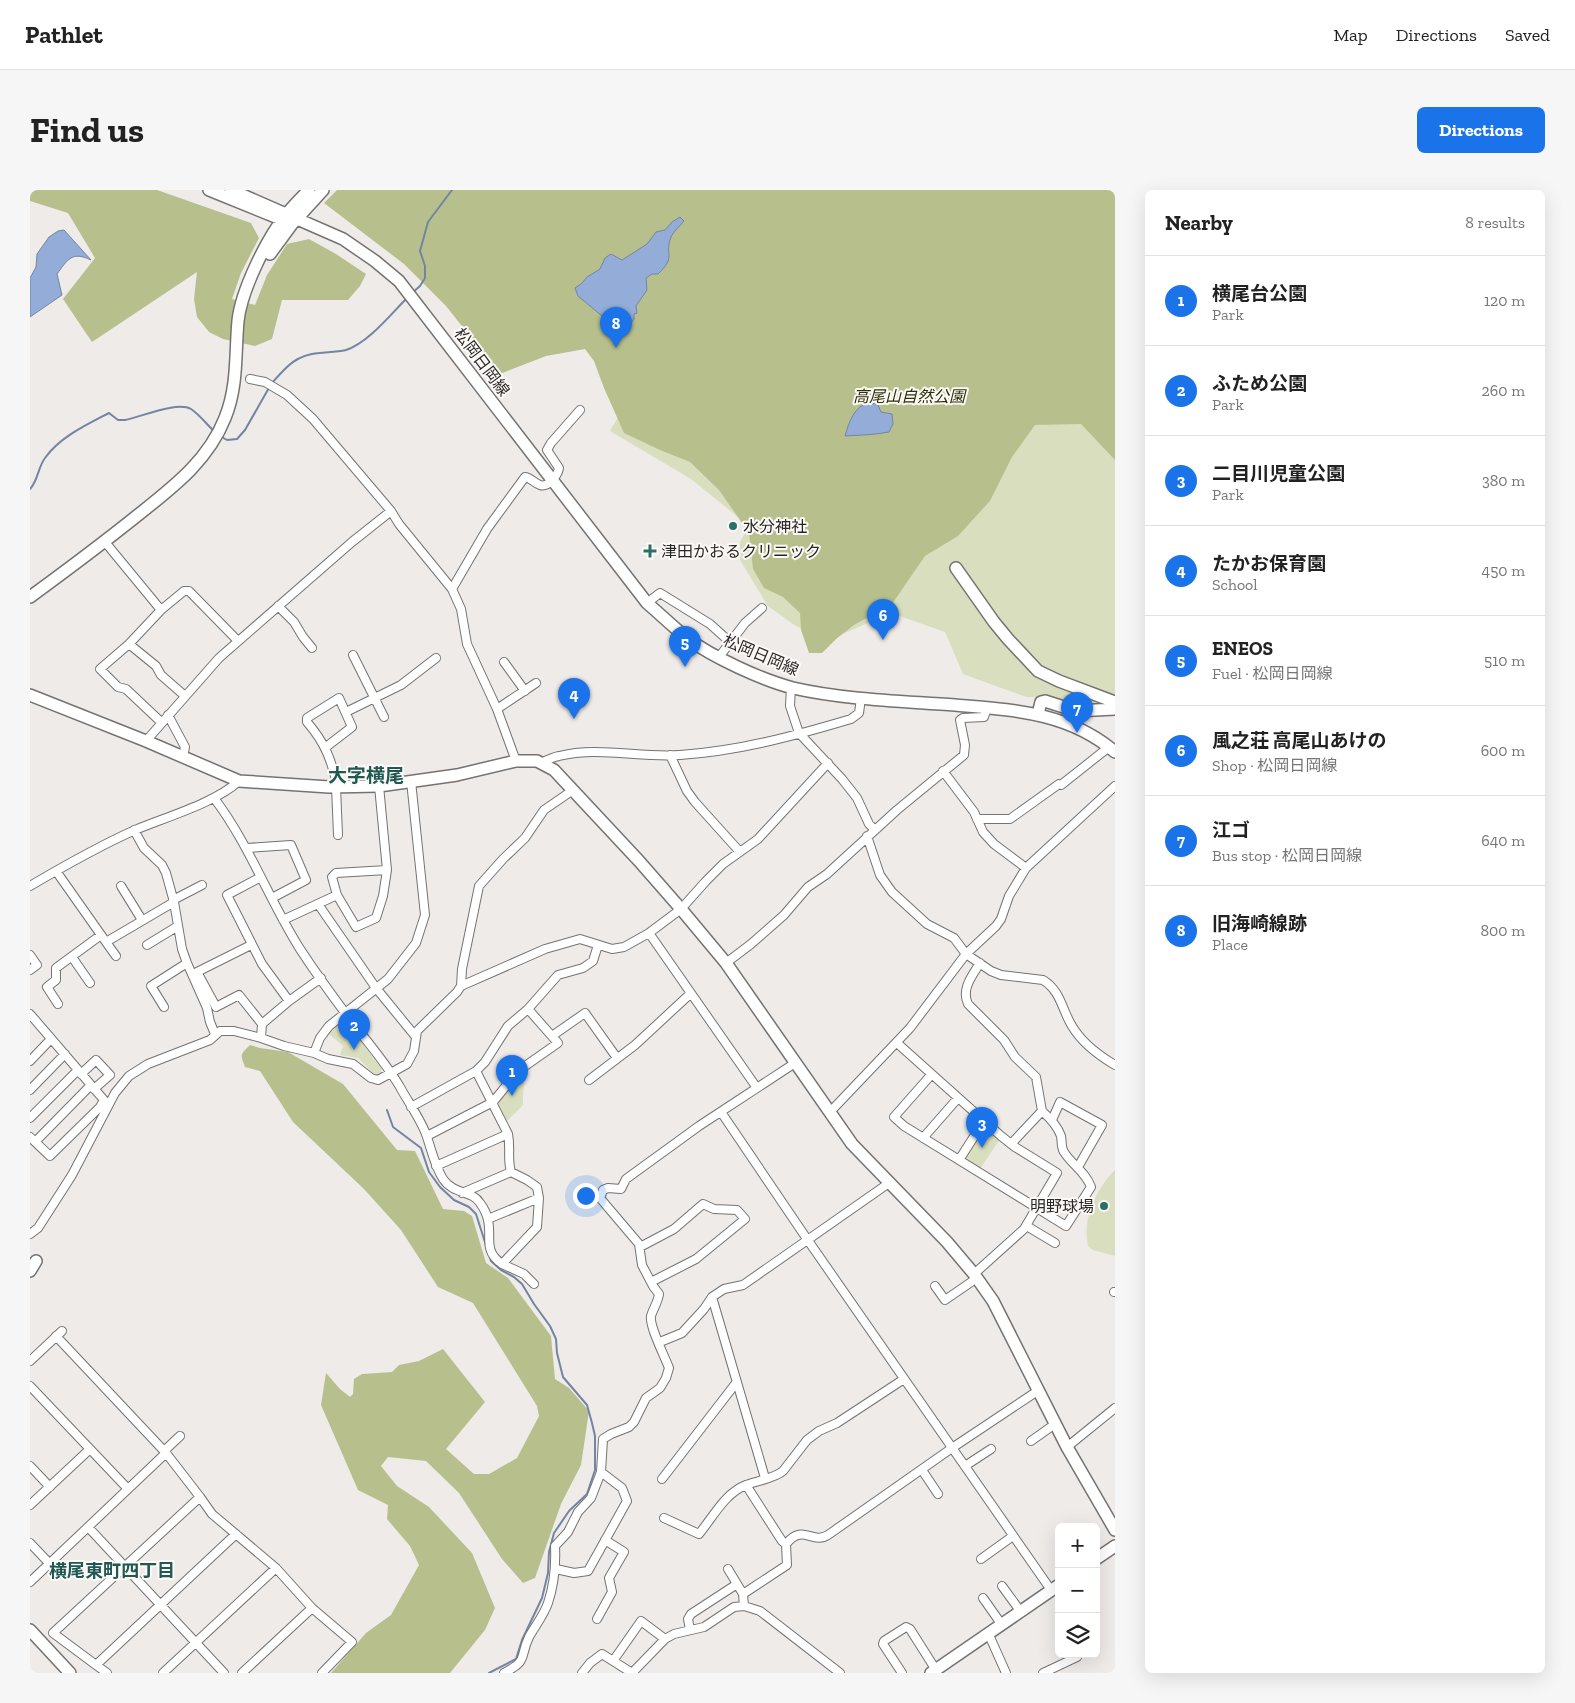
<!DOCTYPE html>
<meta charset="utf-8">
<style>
body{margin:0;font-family:"Zilla Slab","Noto Sans JP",serif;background:#f6f6f6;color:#222}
.controls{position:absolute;right:15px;bottom:15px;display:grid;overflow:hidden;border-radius:8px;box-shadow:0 5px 20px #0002}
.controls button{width:45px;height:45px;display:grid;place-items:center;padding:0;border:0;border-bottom:1px solid #e0e0e0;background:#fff;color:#222;font:25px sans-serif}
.you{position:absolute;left:555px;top:1005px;width:18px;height:18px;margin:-12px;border:4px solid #fff;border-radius:50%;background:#1a73e8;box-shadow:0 0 0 8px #1a73e833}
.badge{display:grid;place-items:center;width:32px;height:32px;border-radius:50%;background:#1a73e8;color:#fff;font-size:16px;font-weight:700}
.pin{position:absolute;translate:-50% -41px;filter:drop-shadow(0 1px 2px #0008)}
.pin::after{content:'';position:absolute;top:26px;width:18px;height:15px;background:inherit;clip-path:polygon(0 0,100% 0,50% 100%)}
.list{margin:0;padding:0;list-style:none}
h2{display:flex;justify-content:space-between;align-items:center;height:65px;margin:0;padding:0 20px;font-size:21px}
h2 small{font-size:16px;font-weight:400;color:#767676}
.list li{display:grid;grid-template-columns:32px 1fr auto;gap:15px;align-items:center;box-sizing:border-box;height:90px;padding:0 20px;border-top:1px solid #e0e0e0}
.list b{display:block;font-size:19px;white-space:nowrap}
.list p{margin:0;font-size:16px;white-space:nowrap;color:#767676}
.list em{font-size:16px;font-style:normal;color:#767676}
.icon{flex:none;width:28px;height:28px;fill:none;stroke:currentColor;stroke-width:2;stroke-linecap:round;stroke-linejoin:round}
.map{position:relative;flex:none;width:1085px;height:1483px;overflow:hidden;border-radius:8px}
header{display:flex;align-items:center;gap:30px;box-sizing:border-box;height:70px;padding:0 25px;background:#fff;border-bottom:1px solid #e0e0e0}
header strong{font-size:24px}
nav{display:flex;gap:28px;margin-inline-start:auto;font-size:18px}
.intro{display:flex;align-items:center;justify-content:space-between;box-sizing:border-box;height:120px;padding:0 30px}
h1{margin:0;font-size:35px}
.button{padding:12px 22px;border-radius:8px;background:#1a73e8;color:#fff;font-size:18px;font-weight:700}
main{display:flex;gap:30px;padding:0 30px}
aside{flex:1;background:#fff;border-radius:8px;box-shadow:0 5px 20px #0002}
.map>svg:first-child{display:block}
</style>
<header>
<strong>Pathlet</strong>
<nav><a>Map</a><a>Directions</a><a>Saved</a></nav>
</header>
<div class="intro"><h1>Find us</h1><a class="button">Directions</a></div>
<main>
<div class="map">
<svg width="1085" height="1483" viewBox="0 0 1085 1483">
<rect width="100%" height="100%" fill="#eeebe9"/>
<path fill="#d9dfbe" d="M1085 0V517H1045L1019 507H996L933 484 915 442 861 423 794 452 763 434 738 416 710 370V352L719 336 661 289 580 241 613 184Z
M314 830 352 879 350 883 344 884 328 868 310 865 313 856 298 843Z
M492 884C496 894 492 904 493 915L477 931 468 916 470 909Z
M953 937H956L970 949 950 979 935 970 934 967Z
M1085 980V1066L1063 1060 1058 1056C1052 1029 1066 999 1085 980Z"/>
<path fill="#b7c08d" d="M0 0H127L221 33 229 48 211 83 202 109 225 115 237 85 257 54 279 49 306 64 336 84 330 96 318 110H252L242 149 225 156 193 149 179 142 167 127 164 109 167 82 62 152 33 109 65 68 38 23 0 11Z
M307 0H1085V270L1051 234 1005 235 982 267 960 311 928 346 895 366 862 414 824 435 806 449 792 463H779L771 440 770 423 753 407 734 398 723 379 719 343 689 300 660 272 630 260 594 243 574 198 564 171 555 159 516 166 470 184 416 116 374 74 294 13Z
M220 855 230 858 258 862 313 894 367 960 385 961 413 1019 434 1021 442 1026 456 1073 478 1088 521 1146 525 1189 539 1198 559 1221 551 1275 531 1314 505 1388 493 1393 472 1369 429 1303 396 1271 358 1267 351 1276 367 1296 399 1317 442 1363 465 1418 455 1440 420 1483H301L336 1443 361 1425 389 1375 380 1356 357 1329 358 1315 328 1300 291 1215 296 1183 310 1199 320 1207 323 1204 324 1189 332 1184 362 1182 369 1175 389 1171 413 1159 455 1212 416 1259 444 1284H459L487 1268 509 1226 507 1216 443 1113 408 1097 371 1040 334 999 263 932 230 881 215 877C210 864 210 865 220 855Z"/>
<path fill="#93add8" stroke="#7385a3" d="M650 27 654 31C650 36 643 42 641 47 634 65 647 66 628 84H622L616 88 617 100 606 116 607 123 604 124V129L596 140 590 141 548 106 545 98 551 94 557 87 570 79 575 68 581 64 592 70 617 54 626 42 635 40 642 32Z
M34 40 61 70C42 61 38 69 27 84L32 105 0 127V88L6 77 7 64 19 47 28 41Z
M840 212 848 215 851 222 862 224 863 234 859 242C844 245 830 245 815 246 819 232 824 216 840 212Z"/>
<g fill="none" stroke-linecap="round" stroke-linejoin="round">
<path stroke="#7385a3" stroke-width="2" d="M382 103 390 96 395 88V76L390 61 398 32 422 0
M242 193C257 176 266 165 289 163 298 162 307 162 316 160 338 153 361 124 377 108
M190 246 197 250 207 249 215 240 240 196
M0 299C8 291 8 277 15 268 30 247 56 235 79 223L88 230H95C111 227 147 211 161 219 170 225 177 235 184 241
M357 920 363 937 391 958 399 982 410 997 424 1010 439 1017 446 1024 461 1071 471 1080 484 1087 492 1094 504 1114 520 1136 526 1149 527 1163 533 1187 557 1215 562 1233 565 1246V1280L557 1304 539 1321 524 1343 519 1362 518 1383 512 1408 492 1450 486 1469 459 1483"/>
<defs>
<path id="street" d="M220 189 235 192 257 205 283 229 361 321 369 334 422 399 431 419 437 454 467 519 486 571
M75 352 131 420
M422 399 457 339 495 287C501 288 504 293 510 295 518 298 528 285 529 278L517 260 521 253 550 220
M617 413 630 403 680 434 700 452
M248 416 264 432 273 447 282 458
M99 454 126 476 131 485 155 506
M323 465 354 527
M689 467 715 433 732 418
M474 472 495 501
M761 497 760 516 769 543 812 589 827 608 839 634 845 640
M467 519 506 493
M316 522 371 495 406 468
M138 525 155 557 153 567
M131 532 96 499 88 497 70 479 99 454 131 420 154 401H159L208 451
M116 551 189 468 322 352 361 321
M296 557 322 537 309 508 277 528V532C296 554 301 570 308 597
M640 565 657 601 665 612 710 662
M511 573C517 570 523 567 529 566 568 556 610 568 650 565 709 561 764 546 821 529L829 523 831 508
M913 581 944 622 953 642 964 654 996 678
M349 596 357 680 353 706 346 728 326 737 307 705 302 687 306 683 357 680
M306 597 308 645
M184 608C219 654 239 710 270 759 287 785 306 811 325 836 341 856 357 875 370 897 378 912 392 931 397 947 402 962 405 976 413 989 424 1005 442 1000 450 1013 453 1017 457 1025 458 1030 462 1048 453 1061 472 1074
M947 629H980L1029 594 1031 595 1079 557
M104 640 114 658 132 675 136 683 144 712 152 759 157 773 177 818 180 832 185 844
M837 646 850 685 862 702 897 734 924 748 936 764 961 781 971 785 1013 790C1031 801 1032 820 1042 836 1052 853 1068 865 1085 875
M217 658 261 655 276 690 242 708
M26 681 76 752 144 712
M231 687 197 705 232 774 259 811
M0 696C34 676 69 656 105 640 136 627 185 613 209 591
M91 696 112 730
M143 710 172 695
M288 714 346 798 386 847
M253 730 307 705
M619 743 727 898
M76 752 86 766
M117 755 148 736
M221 755 167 782 186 817 209 805 232 834
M0 765 7 775 0 780
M42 767 60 793
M696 773 721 754 754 725 778 697 797 684 867 620 934 565 935 555 930 530 933 528 954 527 957 518
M950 773C942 786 931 799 938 814L974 850 985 867 1006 887 1012 921 981 954
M431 796 515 759 550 749 582 759 594 757 619 743 651 719 676 691 693 674 728 649 798 573
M28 814 17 797 26 790V778L71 745
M134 817 121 796 157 773
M0 824 74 910 70 917 20 966 0 947
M522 846 555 823 587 868
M231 848 232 834 259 811 291 788
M867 853 971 946 985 957 1027 983 994 1039 944 1084
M284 863 290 848 299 836 358 789 386 753 395 725 381 591
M0 871 21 849
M446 881 478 944C481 959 477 968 481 982L497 990 507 997 509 1008 507 1037 472 1074 494 1084 504 1094
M51 884 66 870 80 885 64 899
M901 885 864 927 874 936 1036 1036 1061 997C1055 981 1042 975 1034 962 1031 958 1032 951 1031 946 1027 935 1020 928 1012 921
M559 890 605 855 660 804
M0 900 35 864
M381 917 446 881 455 872 478 836 498 819 528 785 553 778 563 771 568 755
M691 922 777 1049 1021 1400
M800 922 880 838 936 764 966 736 971 729 979 706 996 678 1085 596
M0 928 48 880
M1022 930 1030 912 1072 935 1048 977
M397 946 463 912 488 881 528 853 498 819
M893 948 928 908
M5 952 61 895
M929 970 954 931
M406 976 478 944
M432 1003 481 982
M458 1029 509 1008
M1000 1038 1025 1053
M0 1044 8 1038 42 985 85 903 99 886 118 874 180 850 190 841H204L231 848 254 856 284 863 298 869 323 874 341 888 348 890 377 874 384 861 387 841 427 802 431 796 432 779 449 696 473 669 495 648 514 620 543 600
M610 1057 644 1039 673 1014 684 1019 707 1020 715 1029 666 1069 621 1092
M905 1096 915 1110 947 1088
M1084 1102H1085
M682 1107 735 1288
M26 1146 136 1263 170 1307
M630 1152 652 1143 674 1119 682 1107 694 1099 713 1095 859 993
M0 1171 32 1141
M0 1196 60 1259 0 1315
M1001 1251 1025 1234
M1037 1257 1085 1218
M60 1259 98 1299
M134 1261 150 1246
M0 1276 20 1297
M935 1276 961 1259
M892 1280 908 1304
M632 1289 706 1193
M634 1328 669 1344C683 1327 695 1303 716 1295
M58 1337 194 1483
M206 1344 66 1475 23 1443 170 1307 182 1324 246 1378 282 1418 322 1452 292 1483
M0 1353 19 1373
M756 1354 752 1351 716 1295C727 1291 745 1288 753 1281L777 1250 789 1241 807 1233 874 1189
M951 1369 983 1346
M526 1379 544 1383 558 1381 597 1311 592 1298 571 1282
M698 1379 713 1404 714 1416
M0 1392 136 1263
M972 1396 991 1422
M713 1404 757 1375 756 1354C773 1333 782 1355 798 1345L922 1258 1009 1200
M953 1408 972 1435
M567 1429 582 1402 579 1388 594 1362 575 1350
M660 1440 658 1429 661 1424 707 1394
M959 1445 976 1483
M583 1471 611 1431 635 1449
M66 1475 77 1483
M133 1483 246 1378
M212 1483 282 1418
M474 1483C499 1470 489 1468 499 1447 505 1436 514 1425 518 1413 524 1395 526 1376 525 1356L538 1342 548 1322 561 1308 571 1282 573 1249 581 1244 599 1237 604 1232 616 1208 630 1198 636 1188 639 1178C635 1167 619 1136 621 1126 623 1119 628 1112 629 1104L623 1096 612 1075 609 1054 570 1008 573 1000 578 998 591 999 596 989 669 936 765 873
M552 1483 560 1473 572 1464 602 1483 635 1449 644 1444 674 1437 704 1417 714 1416 730 1421 810 1483
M872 1483 853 1454 854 1451 876 1437 880 1439 906 1480
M1013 1483 1047 1467"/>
<path id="secondary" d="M179 0 258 32
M201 0 313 49 345 71 369 91 617 413C630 424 643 437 657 448 682 467 732 490 763 498 816 510 871 511 925 515 983 520 1038 522 1085 562
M240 64 262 34 293 0
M926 378 964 432 978 449 1008 481 1029 491 1085 512
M0 407C37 380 73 353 108 325 143 297 178 271 195 228 208 196 205 164 208 131 211 101 237 48 256 25 263 16 271 8 279 0
M0 505 116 551 209 591 299 597 349 596 427 585 486 571H507L524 580 609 671 651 719 696 773 822 954 917 1052 944 1084 963 1111 1037 1257 1085 1340
M1008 524 1011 512 1015 511 1046 521 1085 519
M0 1081 6 1071
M1066 1369 1085 1356
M0 1440 40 1483
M901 1483 1029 1395"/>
</defs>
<use href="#street" stroke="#757371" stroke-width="10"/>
<use href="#secondary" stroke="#757371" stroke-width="14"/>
<use href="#street" stroke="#fff" stroke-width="8"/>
<use href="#secondary" stroke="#fff" stroke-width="11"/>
</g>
<g fill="#297067" stroke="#fcf9f6" stroke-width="2">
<circle cx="703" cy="336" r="5"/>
<path d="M617.5 353.5h5v5h5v5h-5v5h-5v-5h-5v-5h5z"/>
<circle cx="1074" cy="1016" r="5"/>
</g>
<g text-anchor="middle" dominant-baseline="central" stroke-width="4" stroke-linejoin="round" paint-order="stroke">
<g font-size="16" fill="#292727" stroke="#fcf9f6">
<text transform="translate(452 172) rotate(53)">松岡日岡線</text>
<text transform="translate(731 465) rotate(23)">松岡日岡線</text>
</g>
<g font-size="16" font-style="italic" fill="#2c3109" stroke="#fcf9f6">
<text x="879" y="206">高尾山自然公園</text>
</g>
<g font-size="16" fill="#292727" stroke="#fcf9f6" text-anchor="start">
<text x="713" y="336">水分神社</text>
<text x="631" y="361">津田かおるクリニック</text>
<text x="1064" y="1016" text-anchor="end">明野球場</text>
</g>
<g font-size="18" font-weight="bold" fill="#205952" stroke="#fcf9f6">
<text x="82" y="1381">横尾東町四丁目</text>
</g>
<g font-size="19" font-weight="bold" fill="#205952" stroke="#fcf9f6">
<text x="336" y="585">大字横尾</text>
</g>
</g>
</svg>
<div class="controls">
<button>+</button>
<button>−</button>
<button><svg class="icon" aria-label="layers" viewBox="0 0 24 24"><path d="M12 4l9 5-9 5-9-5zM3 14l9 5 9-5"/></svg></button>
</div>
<div class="you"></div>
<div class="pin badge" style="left:482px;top:906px">1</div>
<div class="pin badge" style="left:324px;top:860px">2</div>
<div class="pin badge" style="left:952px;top:958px">3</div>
<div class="pin badge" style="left:544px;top:529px">4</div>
<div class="pin badge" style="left:655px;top:477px">5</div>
<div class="pin badge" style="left:853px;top:450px">6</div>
<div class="pin badge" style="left:1047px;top:543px">7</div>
<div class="pin badge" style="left:586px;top:158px">8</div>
</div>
<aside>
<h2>Nearby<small>8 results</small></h2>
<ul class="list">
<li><span class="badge">1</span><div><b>横尾台公園</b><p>Park</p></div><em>120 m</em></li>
<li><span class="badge">2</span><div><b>ふため公園</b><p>Park</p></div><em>260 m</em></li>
<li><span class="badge">3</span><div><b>二目川児童公園</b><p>Park</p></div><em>380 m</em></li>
<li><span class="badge">4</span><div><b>たかお保育園</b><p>School</p></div><em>450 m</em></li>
<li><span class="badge">5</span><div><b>ENEOS</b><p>Fuel · 松岡日岡線</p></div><em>510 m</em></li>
<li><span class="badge">6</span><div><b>風之荘 高尾山あけの</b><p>Shop · 松岡日岡線</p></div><em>600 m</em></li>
<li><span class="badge">7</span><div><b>江ゴ</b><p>Bus stop · 松岡日岡線</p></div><em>640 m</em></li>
<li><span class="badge">8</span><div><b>旧海崎線跡</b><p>Place</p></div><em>800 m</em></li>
</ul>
</aside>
</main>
